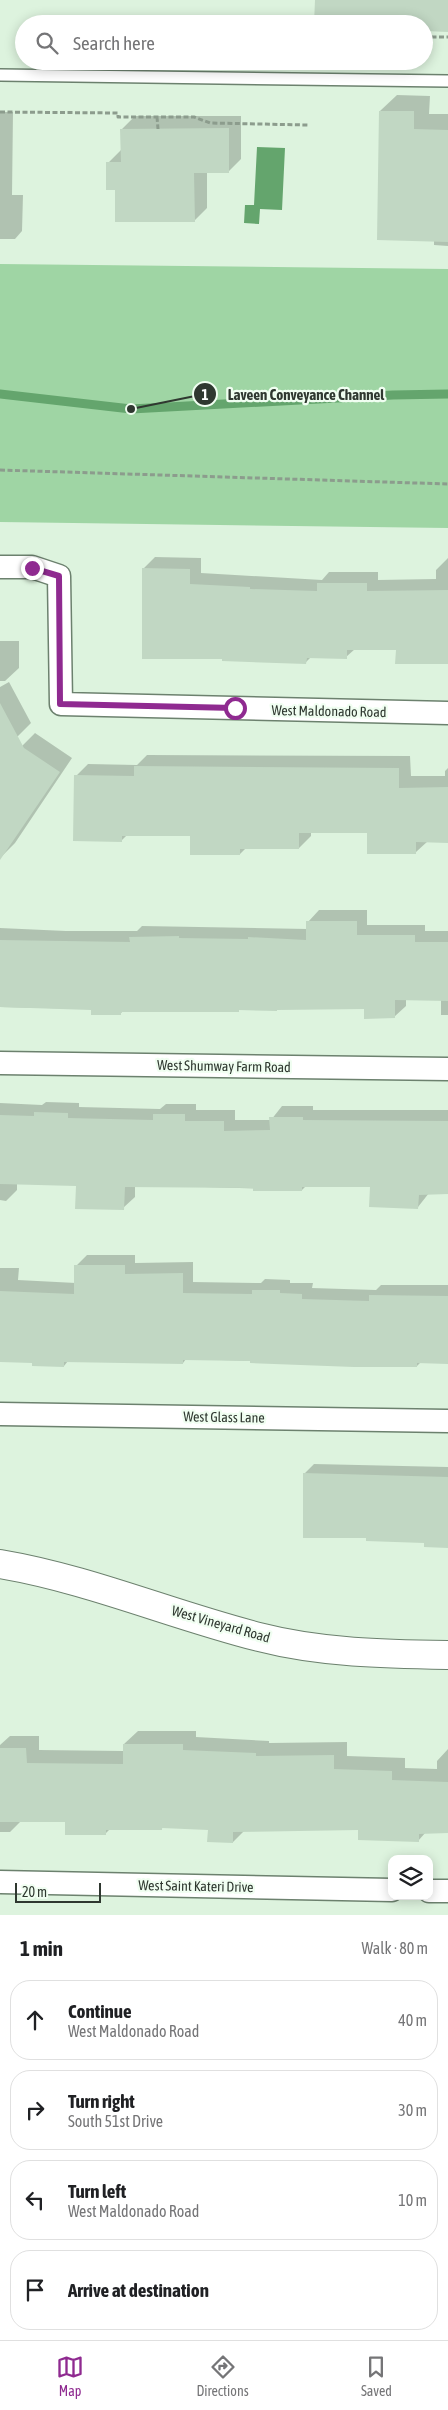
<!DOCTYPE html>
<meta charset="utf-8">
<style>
body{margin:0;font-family:"Asap Condensed",sans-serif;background:#f2f2f2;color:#202124}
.controls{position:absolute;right:15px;bottom:15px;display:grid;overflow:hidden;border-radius:10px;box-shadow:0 2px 12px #0003}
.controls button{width:45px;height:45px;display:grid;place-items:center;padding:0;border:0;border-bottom:1px solid #e0e0e0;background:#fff;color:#202124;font:25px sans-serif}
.scale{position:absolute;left:15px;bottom:12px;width:86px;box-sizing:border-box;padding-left:5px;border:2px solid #2f3830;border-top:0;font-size:14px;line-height:18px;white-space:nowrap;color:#2f3830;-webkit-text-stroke:4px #f0fef1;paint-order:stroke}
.stop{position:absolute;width:15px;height:15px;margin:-11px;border:4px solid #8f2a90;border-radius:50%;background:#fff}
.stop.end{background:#8f2a90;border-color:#fff;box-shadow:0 1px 5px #0008}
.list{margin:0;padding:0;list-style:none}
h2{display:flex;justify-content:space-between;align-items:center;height:65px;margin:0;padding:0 20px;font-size:21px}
h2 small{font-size:16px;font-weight:400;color:#757577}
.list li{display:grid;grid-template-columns:32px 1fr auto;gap:15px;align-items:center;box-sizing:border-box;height:80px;margin:0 10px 10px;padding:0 10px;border:1px solid #e0e0e0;border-radius:20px}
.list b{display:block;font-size:19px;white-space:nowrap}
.list p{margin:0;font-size:16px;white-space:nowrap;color:#757577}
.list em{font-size:16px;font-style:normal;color:#757577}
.icon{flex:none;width:28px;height:28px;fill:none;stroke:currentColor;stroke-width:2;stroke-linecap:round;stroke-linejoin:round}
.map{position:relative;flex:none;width:448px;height:1915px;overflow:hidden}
.search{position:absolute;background:#fff;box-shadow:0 2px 12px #0003;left:15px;right:15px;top:15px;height:55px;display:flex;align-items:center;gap:12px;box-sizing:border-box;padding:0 18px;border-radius:28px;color:#757577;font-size:19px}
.sheet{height:425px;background:#fff}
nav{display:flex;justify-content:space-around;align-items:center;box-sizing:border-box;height:70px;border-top:1px solid #e0e0e0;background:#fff;font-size:14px;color:#757577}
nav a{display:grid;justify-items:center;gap:2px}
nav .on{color:#8f2a90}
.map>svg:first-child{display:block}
</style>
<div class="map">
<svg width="448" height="1915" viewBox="0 0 448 1915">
<rect width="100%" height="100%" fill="#ddf3de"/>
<path fill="#9fd5a4" d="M0 264 448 269V528L0 522Z"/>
<path fill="#64a56d" d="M257 147 285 148 282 210 260 209 259 224 244 223 245 205H254Z"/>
<path fill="#0003" d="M397 95 430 96 429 114H448V246L434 245V240L380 111Z
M0 112H13L12 195H23L22 231 15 239H0Z
M135 116H241V159L228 172H207V208L194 221 117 189 108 163 121 150 122 129Z
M155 557 201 558V573L322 580 329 572H378V580L436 579V570L448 558V663L397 649H355L346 657H311L306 662 143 569Z
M0 622V641H19V668L5 681H0Z
M9 682 31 723 18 736 0 745V687Z
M35 733 72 758 15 843 2 856 0 779 22 746Z
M147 755 410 756 411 776H445V771L448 768V842L428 841 416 852 368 832H311V836L299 848H246L240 854 191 834 127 835 121 841 76 776 88 764 137 765Z
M319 910H367V925H425V931H448V1015H441V1000L406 999V1006L394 1017 365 1008H241L123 1011 120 1014 92 1009 0 1007V928L66 931H137L142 926 308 929V922Z
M46 1102 79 1103V1107L160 1109 166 1104H196V1110H235V1120H271L282 1106H313V1110H448V1193H429L418 1207 371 1186H306L302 1190 135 1185V1197L123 1208 77 1185 17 1183V1190L6 1201 0 1200V1103L42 1105Z
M87 1255H135V1263L193 1262V1282L261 1283 265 1279 290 1280V1283H313L312 1288 376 1290 381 1285H448V1363L421 1362 417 1366 186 1359 183 1363 68 1361 64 1366 33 1361 0 1360V1268H19L18 1280 76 1283V1266Z
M314 1464 448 1467V1546L426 1542 368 1537 304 1474Z
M138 1731H196V1737L269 1741V1743L347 1742V1756L405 1758V1768L437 1769V1761L448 1749V1832H426L418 1841 359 1829 244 1831 233 1842 209 1829 164 1827 161 1829H110L105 1834 67 1821H21L10 1832H0V1745L10 1736H39V1750L124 1751V1744Z"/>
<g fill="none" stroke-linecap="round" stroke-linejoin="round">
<path stroke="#64a56d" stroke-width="9" d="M0 394 131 409 393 395 448 394"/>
</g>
<path fill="#c1d7c3" d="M315 0H448V32L424 31V24H314Z
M379 111H414V129L448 130V242L377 240Z
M229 128V173H194L195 222H115V190H106V162H121L120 129Z
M142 568 190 569V584L250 587V589L317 591V583H367V591L448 590V664H395L396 650H347V659L307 658 306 664 222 661V659H142Z
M0 703 24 748 60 772 0 860Z
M134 766 399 768V788L448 787V843L416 842V854H367V833H299V849H240V855H190V836H122V842L73 841 74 775 134 776Z
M306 921H357V935H415V942H448V1001L395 1000V1018L364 1019V1009L277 1010V1011L239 1010V1012H121V1015H91V1010L0 1007V940L130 942 129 937 179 936V938L248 939V937L306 940Z
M34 1112 68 1113V1118L153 1120V1114H185V1121H224V1131L270 1130 269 1117H303V1120L448 1121V1194L419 1195 418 1209 369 1207 370 1187H302V1191H253V1188L125 1187 124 1210 75 1209 76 1186 0 1184V1115L34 1116Z
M74 1265H125V1274L183 1273V1293L252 1294V1290H280V1293L302 1294V1299L369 1301V1295L448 1296V1364L417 1363V1367H354L250 1363V1361L183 1360V1364L64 1362V1367L32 1366V1363L0 1362V1291L74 1294Z
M303 1473 448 1477V1548L424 1547V1543L366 1541V1538H303Z
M123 1744H183V1750L256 1753V1756L334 1755V1769L392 1771V1780L448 1782V1833L419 1834V1842L358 1840V1830L233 1832V1843L207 1842 208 1830 162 1828V1830H106V1835H65V1822H0V1748H26L27 1763 123 1764Z"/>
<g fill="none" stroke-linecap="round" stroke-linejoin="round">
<defs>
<path id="lane" d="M0 75 448 81"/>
<path id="street" d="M0 567H32L59 576 61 704 448 713
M0 1063 448 1069
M0 1414 448 1421
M0 1882 392 1890
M429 1891H448"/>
<path id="secondary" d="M0 1564C89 1579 172 1615 259 1637 321 1653 385 1654 448 1655"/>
</defs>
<use href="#lane" stroke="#6c816e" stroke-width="14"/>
<use href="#street" stroke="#6c816e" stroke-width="25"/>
<use href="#secondary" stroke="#6c816e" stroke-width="30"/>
<path stroke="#8c9c8d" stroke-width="3" stroke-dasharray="5 2.5" stroke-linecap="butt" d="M424 37H448
M0 112 118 113V117H194L210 123 308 125
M157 117 158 129
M0 470 448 484"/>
<use href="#lane" stroke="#fff" stroke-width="11"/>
<use href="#street" stroke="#fff" stroke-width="22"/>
<use href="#secondary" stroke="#fff" stroke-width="28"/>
</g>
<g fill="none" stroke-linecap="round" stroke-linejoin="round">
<path stroke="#8f2a90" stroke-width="6" d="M32 568 59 576 60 704 235 708"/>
</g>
<g text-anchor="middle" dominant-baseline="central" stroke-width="4.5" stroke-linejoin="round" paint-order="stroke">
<g font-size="14" fill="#2f3830" stroke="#f0fef1">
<text transform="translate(329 711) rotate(1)">West Maldonado Road</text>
<text transform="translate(224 1066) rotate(1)">West Shumway Farm Road</text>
<text transform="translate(224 1417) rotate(1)">West Glass Lane</text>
<text transform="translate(221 1624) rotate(16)">West Vineyard Road</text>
<text transform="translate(196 1886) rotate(1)">West Saint Kateri Drive</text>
</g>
</g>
<path fill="none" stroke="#2f3830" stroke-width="2" d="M131 409L205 394"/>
<g fill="#2f3830" stroke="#f0fef1" stroke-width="2">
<circle cx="131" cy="409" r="5"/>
<circle cx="205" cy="394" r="12"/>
</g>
<g font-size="15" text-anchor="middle" font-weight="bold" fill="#fff">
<text x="205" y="400">1</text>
</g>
<g font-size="15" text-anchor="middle" font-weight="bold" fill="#2f3830" stroke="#f0fef1" stroke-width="4.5" stroke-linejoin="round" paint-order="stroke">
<text x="306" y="400">Laveen Conveyance Channel</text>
</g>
</svg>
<div class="controls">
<button><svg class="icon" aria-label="layers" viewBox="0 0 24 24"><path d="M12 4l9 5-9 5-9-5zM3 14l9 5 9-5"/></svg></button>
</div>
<div class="scale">20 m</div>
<div class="stop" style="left:235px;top:708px"></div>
<div class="stop end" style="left:32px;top:568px"></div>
<div class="search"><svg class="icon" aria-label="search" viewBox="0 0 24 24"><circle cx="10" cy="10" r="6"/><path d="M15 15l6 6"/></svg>Search here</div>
</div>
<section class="sheet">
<h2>1 min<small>Walk · 80 m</small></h2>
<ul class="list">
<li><svg class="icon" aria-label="ahead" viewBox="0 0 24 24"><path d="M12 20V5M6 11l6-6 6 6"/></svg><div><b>Continue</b><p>West Maldonado Road</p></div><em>40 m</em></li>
<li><svg class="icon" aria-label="right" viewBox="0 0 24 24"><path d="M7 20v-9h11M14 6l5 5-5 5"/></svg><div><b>Turn right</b><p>South 51st Drive</p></div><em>30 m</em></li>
<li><svg class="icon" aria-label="left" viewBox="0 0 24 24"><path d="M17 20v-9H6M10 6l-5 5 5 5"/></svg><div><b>Turn left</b><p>West Maldonado Road</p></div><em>10 m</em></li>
<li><svg class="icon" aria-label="arrive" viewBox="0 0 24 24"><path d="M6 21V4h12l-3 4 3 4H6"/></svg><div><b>Arrive at destination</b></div></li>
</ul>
</section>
<nav>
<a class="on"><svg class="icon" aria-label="map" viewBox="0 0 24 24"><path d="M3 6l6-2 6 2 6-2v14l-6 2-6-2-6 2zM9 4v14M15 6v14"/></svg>Map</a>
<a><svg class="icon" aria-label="directions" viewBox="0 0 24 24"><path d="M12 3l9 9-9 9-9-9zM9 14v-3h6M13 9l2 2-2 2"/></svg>Directions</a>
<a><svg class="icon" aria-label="saved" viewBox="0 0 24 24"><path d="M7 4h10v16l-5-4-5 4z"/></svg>Saved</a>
</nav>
